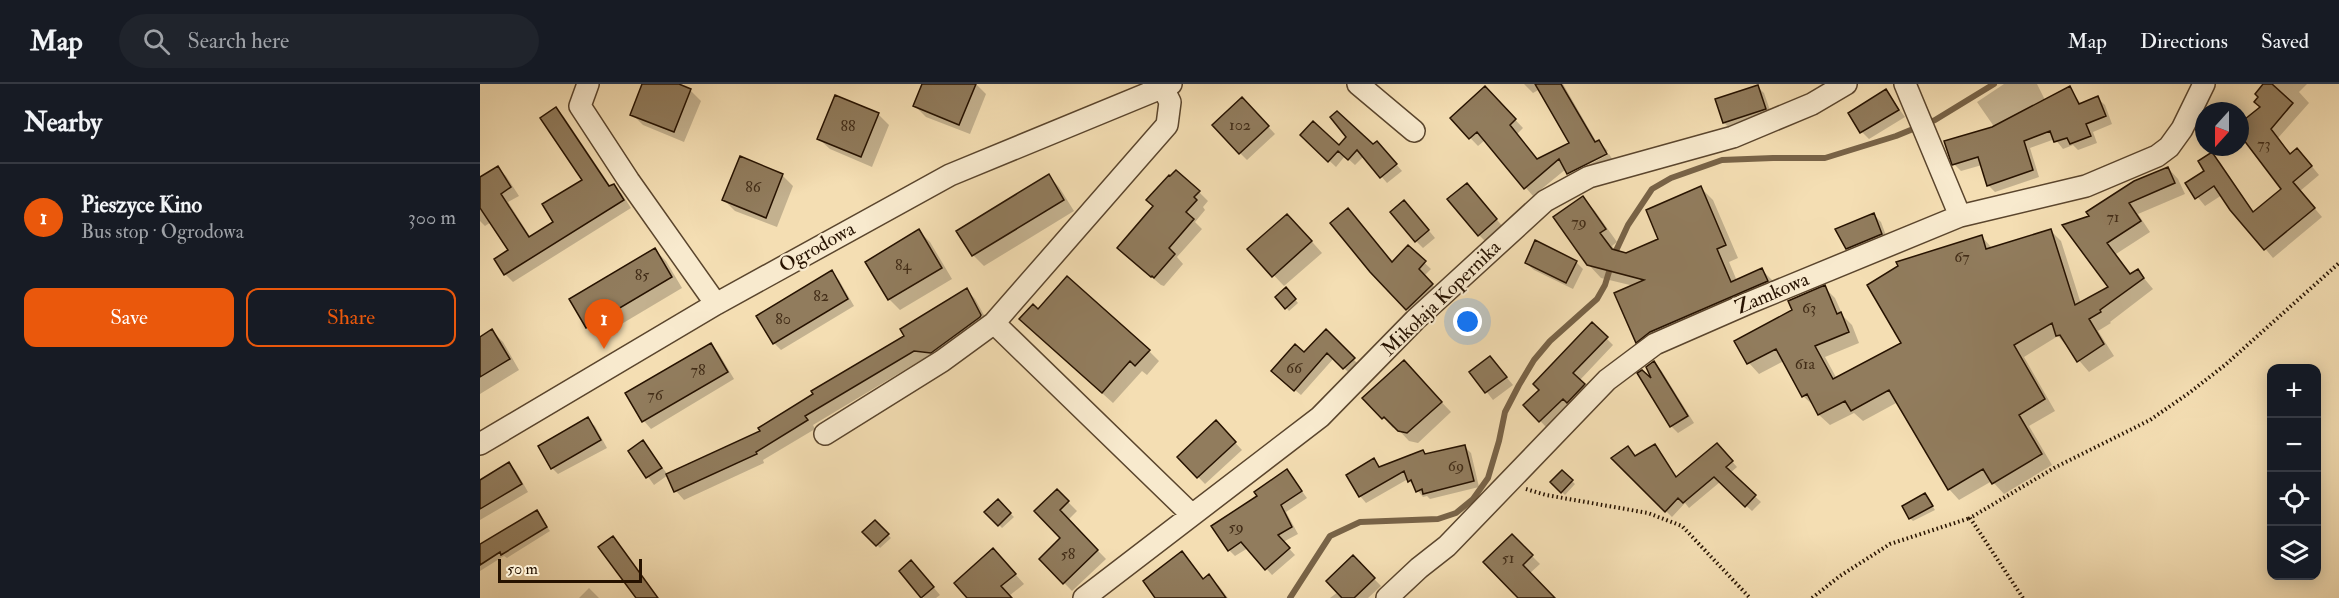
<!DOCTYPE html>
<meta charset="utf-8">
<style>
body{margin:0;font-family:"IM FELL Double Pica",serif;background:#20242c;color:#f1f3f6}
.controls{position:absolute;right:18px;bottom:18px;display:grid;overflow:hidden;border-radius:12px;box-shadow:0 3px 15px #0003}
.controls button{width:54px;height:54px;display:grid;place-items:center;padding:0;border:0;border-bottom:2px solid #363941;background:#171b24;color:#f1f3f6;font:30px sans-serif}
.compass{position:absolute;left:1715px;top:18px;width:54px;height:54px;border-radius:50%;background:#171b24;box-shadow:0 3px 15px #0003;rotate:201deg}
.scale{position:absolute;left:18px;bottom:15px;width:144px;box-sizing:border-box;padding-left:6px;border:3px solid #261200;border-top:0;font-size:16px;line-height:21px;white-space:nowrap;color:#261200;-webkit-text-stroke:4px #f8eace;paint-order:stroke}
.you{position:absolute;left:988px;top:238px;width:21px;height:21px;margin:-15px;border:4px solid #fff;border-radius:50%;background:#1a73e8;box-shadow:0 0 0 9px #1a73e833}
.badge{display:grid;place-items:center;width:39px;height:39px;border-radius:50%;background:#ea580c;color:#fff;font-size:20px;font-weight:700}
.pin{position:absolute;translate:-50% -50px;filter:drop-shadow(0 2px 3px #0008)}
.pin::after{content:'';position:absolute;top:32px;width:21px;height:18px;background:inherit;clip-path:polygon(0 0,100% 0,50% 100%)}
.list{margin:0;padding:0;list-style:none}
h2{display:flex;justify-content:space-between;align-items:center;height:78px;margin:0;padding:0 24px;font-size:26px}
h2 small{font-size:20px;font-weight:400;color:#9ea1a6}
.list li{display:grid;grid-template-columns:39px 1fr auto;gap:18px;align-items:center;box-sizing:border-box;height:108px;padding:0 24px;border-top:2px solid #363941}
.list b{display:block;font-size:22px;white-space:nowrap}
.list p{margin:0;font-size:20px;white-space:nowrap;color:#9ea1a6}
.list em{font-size:20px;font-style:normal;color:#9ea1a6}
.actions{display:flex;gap:12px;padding:18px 24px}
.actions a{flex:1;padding:14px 0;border:2px solid #ea580c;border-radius:12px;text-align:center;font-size:21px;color:#ea580c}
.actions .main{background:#ea580c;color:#fff}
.icon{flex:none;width:33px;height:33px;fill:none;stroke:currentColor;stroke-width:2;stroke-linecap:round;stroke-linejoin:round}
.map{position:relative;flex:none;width:1859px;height:514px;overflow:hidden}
header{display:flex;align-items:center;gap:36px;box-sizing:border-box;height:84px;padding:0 30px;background:#171b24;border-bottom:2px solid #363941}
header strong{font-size:28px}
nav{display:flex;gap:33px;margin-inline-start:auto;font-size:21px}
.search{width:420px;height:54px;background:#20242c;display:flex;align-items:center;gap:15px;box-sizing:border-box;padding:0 21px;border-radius:33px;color:#9ea1a6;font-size:22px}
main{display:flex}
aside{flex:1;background:#171b24}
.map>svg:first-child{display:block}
</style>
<header>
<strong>Map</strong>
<div class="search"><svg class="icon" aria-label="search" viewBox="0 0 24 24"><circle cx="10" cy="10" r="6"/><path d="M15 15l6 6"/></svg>Search here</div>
<nav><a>Map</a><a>Directions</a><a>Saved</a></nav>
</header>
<main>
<aside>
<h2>Nearby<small></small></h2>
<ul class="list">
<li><span class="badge">1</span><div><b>Pieszyce Kino</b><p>Bus stop · Ogrodowa</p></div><em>300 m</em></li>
</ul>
<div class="actions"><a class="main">Save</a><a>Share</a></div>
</aside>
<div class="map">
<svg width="1859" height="514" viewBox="0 0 1859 514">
<rect width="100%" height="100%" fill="#f4deb3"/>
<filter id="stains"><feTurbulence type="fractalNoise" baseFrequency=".00333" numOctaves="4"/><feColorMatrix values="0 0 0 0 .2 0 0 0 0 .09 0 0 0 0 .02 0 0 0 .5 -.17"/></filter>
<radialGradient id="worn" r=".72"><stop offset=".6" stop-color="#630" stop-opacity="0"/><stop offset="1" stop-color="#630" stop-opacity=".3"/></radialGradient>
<path fill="#0003" d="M164 0H195L210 6 221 17 204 58 163 41 152 30Z
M444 0H496L506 10 490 50 446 33 435 22Z
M1044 0H1083L1117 59 1119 58 1128 67 1089 88V90L1086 85 1053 112 1005 56 998 62 972 35 1013 12 1043 44 1037 50 1058 76 1092 59 1060 5 1053 9Z
M1524 0H1557L1565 16 1589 4 1602 21 1617 14 1625 21 1632 40 1613 48 1617 59 1598 66 1593 61 1583 65 1575 55 1550 64 1559 93 1515 108 1508 101 1502 81 1481 87 1474 80 1515 44 1497 18Z
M1785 0H1827L1819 8 1829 19 1798 54 1811 71 1825 74 1839 91 1820 107 1842 133 1793 174 1752 125 1742 111 1725 122 1707 100 1726 87 1732 70 1740 78 1774 129 1803 105 1760 49V41L1782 24Z
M1278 3 1284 9 1292 32 1251 45 1244 39Z
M1406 7 1425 33 1389 55 1382 48 1370 29Z
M769 22 795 50 767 76 760 69Z
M76 25 84 33 131 103 134 102 142 110 151 124 33 198 25 190 30 167 11 138 5 142 0 137V95L18 84 26 92 39 112 28 118 51 154 75 138 104 97Z
M398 30 409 41 392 83 350 65 339 55Z
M822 51 859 63 868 53 903 65 922 87 907 99 884 72 875 81 865 72 856 83Z
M1129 70 1134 78 1096 98 1090 91Z
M261 74 303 92 313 102 297 143 255 127 244 116Z
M1688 84 1698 95 1705 110 1658 130 1670 148 1636 170 1652 191 1658 187 1673 205 1630 238 1631 239 1618 247 1634 272 1609 288 1578 252 1544 273 1575 327 1549 342 1572 381 1524 410 1512 397 1479 416 1469 405 1418 318 1383 337 1374 329 1350 341 1339 331 1334 322 1323 312 1304 277 1279 290 1269 279 1256 257 1314 226 1344 203 1355 214 1363 232 1372 241 1379 259 1345 273 1357 295 1423 260 1502 153 1512 164 1570 146 1581 157 1601 220 1630 203 1611 132Z
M569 92 579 103 594 127 504 182 493 171Z
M1221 104 1233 116 1258 174 1249 178 1257 197 1282 186 1295 199 1169 270 1157 258 1154 202 1121 194 1108 180 1103 114 1115 127 1137 158 1132 162 1136 168 1146 171 1180 156Z
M719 108 728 117 723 123 725 126 715 138 722 145 697 173 703 180 684 202 681 201 648 173Z
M994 108 1023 143 1006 158 999 151Z
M931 125 955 154 943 164 936 157Z
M1394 131 1401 138 1408 157 1375 171 1368 164Z
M818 142 842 169 804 202 769 165Z
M439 147 450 158 472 195 420 226 409 215 387 178Z
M928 163 951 185 944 192 959 208 933 231 891 187 913 179Z
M175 166 186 177 202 204 118 254 108 243 91 216Z
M1096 178 1103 185 1093 205 1054 186 1046 179Z
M351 188 359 196 374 222 301 266 294 259Z
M806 205 818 219 809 227 797 213Z
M487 206 495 215 509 240 460 277 443 275 333 341 335 345 283 376 284 379 204 416 196 407 188 391 174 401 150 368 163 358 188 391 282 348 426 252Z
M559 227 669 267 679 277 667 291 662 287 633 319 552 246Z
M1112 240 1133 261 1099 297 1111 308 1090 320 1066 343 1045 321 1061 306Z
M12 247 23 258 39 286 0 310V254Z
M846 248 879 281 870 290 854 274 821 311 799 293Z
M230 261 238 268 254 295 171 345 164 337 147 310Z
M1010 273 1033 301 1013 316 991 288Z
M1174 279 1181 286 1214 339 1198 349 1191 342 1175 300Z
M933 288 971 328 938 359 929 357 915 342 913 344 885 314Z
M107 335 115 342 127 364 78 390 71 383Z
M736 338 762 366 725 400 699 373Z
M984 362 991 369 999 403 950 415 947 412 943 413 928 395 886 419 880 412 894 376 901 384Z
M1175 362 1197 394 1242 366 1257 383 1250 389 1281 418 1272 427 1240 398 1209 424 1205 419 1192 433 1134 375 1148 364 1156 373Z
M29 380 36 387 48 408 0 436V397Z
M807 387 827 414 806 428 818 450 803 458 815 471 792 491 768 464 755 472 749 466 779 412Z
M1082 388 1095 400 1085 411 1072 398Z
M577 407 597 427 588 436 626 475 592 507 561 475 582 454Z
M1445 411 1455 426 1433 437 1430 434Z
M518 417 534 433 522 444 507 428Z
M57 428 70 447 27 474 24 472 0 487V462Z
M395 438 411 454 400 464 384 448Z
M1032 452 1060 480 1049 490 1073 514H1040Z
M873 473 901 502 888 514H850L858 508Z
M522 475 544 500 529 512 531 514H489Z
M438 485 460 511 456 514H444L421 487Z
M729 492 739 502 748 514H733Z
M109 504 119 514H99Z"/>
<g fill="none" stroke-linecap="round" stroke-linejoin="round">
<path stroke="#786347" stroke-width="6" d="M810 514 850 452 880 438 958 435 976 429 993 415 1008 394 1019 357 1025 328 1039 301 1054 276 1070 257 1117 215 1125 201 1134 171 1148 141 1172 105 1191 94 1242 76 1293 74H1345L1416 52 1455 36 1514 0"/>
</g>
<path fill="#917c5d" stroke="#261200" stroke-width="1.5" d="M162 0H199L211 5 194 48 150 31Z
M442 0H496L479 41 433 22Z
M1055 0H1081L1115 58 1119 56 1127 70 1087 90 1079 75 1044 105 997 48 989 55 970 34 1005 2 1036 35 1030 41 1057 75 1089 59Z
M1783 0H1792L1813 19 1791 45 1810 70 1817 64 1832 82 1813 98 1835 124 1784 166 1750 126 1734 102 1715 115 1705 99 1724 87 1718 77 1732 68 1773 128 1801 105 1760 51V39L1780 23 1774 18 1778 13 1775 10Z
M1278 1 1286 25 1243 39 1235 15Z
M1590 2 1599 20 1618 12 1626 32 1606 40 1611 52 1590 60 1587 54 1574 58 1570 47 1544 57 1553 86 1507 102 1498 73 1472 81 1464 57 1512 43Z
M1406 5 1419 26 1380 49 1368 29Z
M355 11 399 29 381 73 337 55Z
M762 13 789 42 759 70 732 41Z
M76 23 129 102 134 100 144 116 24 191 14 175 28 166 0 124V93L18 82 31 103 21 110 49 153 73 138 62 120 102 96 60 34Z
M857 27 893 60 897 57 917 80 900 94 877 66 868 76 858 67 848 78 820 51 833 37 859 61 866 53 850 33Z
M260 72 303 90 286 134 242 116Z
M1688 83 1695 99 1649 119 1661 137 1627 159 1650 190 1658 185 1664 194 1620 226 1621 228 1609 235 1624 260 1597 278 1580 251 1576 252 1572 239 1534 261 1565 315 1539 331 1562 370 1512 400 1503 385 1468 406 1409 306 1371 327 1365 317 1338 331 1327 310 1322 313 1296 265 1267 280 1254 257 1312 226 1308 217 1345 201 1357 230 1361 228 1369 248 1335 262 1353 295 1421 259 1387 201 1418 182 1416 178 1502 151 1506 165 1571 145 1595 221 1628 203 1582 141 1609 132 1606 128 1654 97Z
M696 86 720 107 714 113 717 116 706 128 714 135 689 164 695 170 674 194 672 192 671 193 637 164 673 122 666 116 689 91 690 92Z
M569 90 584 116 492 172 476 147Z
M987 99 1017 135 998 152 967 115Z
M1221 102 1246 161 1237 165 1251 198 1282 184 1288 197 1170 248 1156 259 1134 209 1164 196 1107 181 1073 133 1103 112 1126 145 1120 149 1132 165 1146 169 1178 155 1166 126Z
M924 116 949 146 935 158 910 128Z
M868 124 912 178 928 161 946 177 939 185 953 200 926 226 890 188 850 139Z
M1394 129 1402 150 1366 165 1355 145Z
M807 130 832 157 792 193 767 165Z
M439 145 462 184 408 216 385 178Z
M1055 156 1097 177 1086 199 1045 179Z
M175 164 192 193 106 244 89 215Z
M352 186 368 215 293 260 276 232Z
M587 192 670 266 655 282 650 277 622 309 539 235 553 220 558 225Z
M806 203 816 215 805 225 795 213Z
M487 204 501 231 500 233 455 266 451 269 434 267 325 332 328 336 276 368 277 370 194 408 186 390 280 347 278 344 333 310 331 307 424 252 420 245Z
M1112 238 1128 253 1093 289 1105 300 1087 319 1083 315 1059 338 1043 321 1059 306 1053 300Z
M12 245 30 275 0 293V253Z
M846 245 875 274 863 285 847 269 814 307 791 287 815 260 824 268Z
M231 259 248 288 162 338 145 309Z
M1010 272 1027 293 1005 309 989 288Z
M924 276 962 318 927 349 918 347 904 333 902 335 882 314Z
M1174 277 1208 332 1190 343 1157 289 1162 286 1171 294 1166 283Z
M108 333 121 356 71 385 58 362Z
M736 336 756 358 717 394 697 373Z
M163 356 182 384 166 394 148 367Z
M1237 359 1253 377 1246 383 1276 411 1265 423 1234 393 1203 419 1198 414 1185 428 1131 374 1148 362 1155 372 1175 360 1196 393Z
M985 361 994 397 943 410 942 405 936 408 931 396 928 398 924 387 879 413 866 391 894 374 899 383 943 366 945 370Z
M29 378 42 400 0 425V396Z
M807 385 822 407 801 421 812 443 798 451 810 464 785 486 761 458 748 467 731 442 777 412 774 408Z
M1082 386 1093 396 1081 409 1070 398Z
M577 405 589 417 580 426 618 466 583 500 559 475 580 454 554 427Z
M1445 409 1453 422 1429 435 1422 422Z
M518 415 531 429 518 442 504 428Z
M57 426 67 443 21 471 20 468 0 481V460Z
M395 436 409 450 396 462 382 448Z
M1032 450 1053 471 1043 481 1075 514H1038L1003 478Z
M133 452 178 514H156L118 463Z
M513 464 536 490 521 502 532 514H487L474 499Z
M702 467 723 495 729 490 746 514H675L663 497Z
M873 471 895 494 874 514H862L846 497Z
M431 476 454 503 441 514 419 487Z"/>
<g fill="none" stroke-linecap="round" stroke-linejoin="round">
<defs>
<path id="minor" d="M108 0 100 22 149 97 236 220
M878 0 934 47
M1425 0 1480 132
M514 239 711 430
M345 350 462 277 514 239 687 41 690 18 683 4
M0 360 236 220 470 91 691 0
M604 514 840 333 935 236 1065 117 1109 93 1253 53 1332 20 1366 0
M907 514 939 484 967 462 1127 296 1175 260 1271 218 1480 132 1606 102 1677 72 1689 63 1702 45 1724 0"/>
</defs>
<use href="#minor" stroke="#5a452d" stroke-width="24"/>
<path stroke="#261200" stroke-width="4" stroke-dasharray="1.5 3" stroke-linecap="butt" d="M1046 405 1066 411 1168 429 1202 442 1270 514
M1332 514 1360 492 1410 460 1490 434
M1543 514 1490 434 1574 384 1670 336 1709 309 1745 281 1859 179"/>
<use href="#minor" stroke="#f8eace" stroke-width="21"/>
</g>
<g text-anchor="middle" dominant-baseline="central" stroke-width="4.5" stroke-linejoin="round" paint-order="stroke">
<g font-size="16" fill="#412c17">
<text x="760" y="41">102</text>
<text x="368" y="42">88</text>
<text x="1784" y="60">73</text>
<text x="273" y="103">86</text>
<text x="1633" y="133">71</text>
<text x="1099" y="138">79</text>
<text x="1482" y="173">67</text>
<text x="423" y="181">84</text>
<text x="162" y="191">85</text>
<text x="341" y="212">82</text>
<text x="1329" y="224">63</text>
<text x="303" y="235">80</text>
<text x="1325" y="280">61a</text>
<text x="814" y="284">66</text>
<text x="218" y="286">78</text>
<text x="175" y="311">76</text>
<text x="976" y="382">69</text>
<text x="756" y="443">59</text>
<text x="588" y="470">58</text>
<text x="1028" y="474">51</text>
</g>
<g font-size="20" fill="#261200" stroke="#f8eace">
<text transform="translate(337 163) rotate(-29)">Ogrodowa</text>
<text transform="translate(1292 209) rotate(-23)">Zamkowa</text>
<text transform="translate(961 214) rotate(-44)">Mikołaja Kopernika</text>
</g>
</g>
<rect width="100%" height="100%" filter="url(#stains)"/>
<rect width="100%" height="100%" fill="url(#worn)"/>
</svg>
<div class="controls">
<button>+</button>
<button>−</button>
<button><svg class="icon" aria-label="locate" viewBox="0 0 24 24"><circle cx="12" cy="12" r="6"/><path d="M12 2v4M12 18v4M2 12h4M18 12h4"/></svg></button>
<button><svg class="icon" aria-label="layers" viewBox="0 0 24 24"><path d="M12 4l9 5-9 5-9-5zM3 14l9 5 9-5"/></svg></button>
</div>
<svg class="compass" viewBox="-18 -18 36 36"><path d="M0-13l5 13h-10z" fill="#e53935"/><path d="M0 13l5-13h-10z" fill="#9ea1a6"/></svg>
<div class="scale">50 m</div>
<div class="you"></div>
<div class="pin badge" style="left:124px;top:265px">1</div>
</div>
</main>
